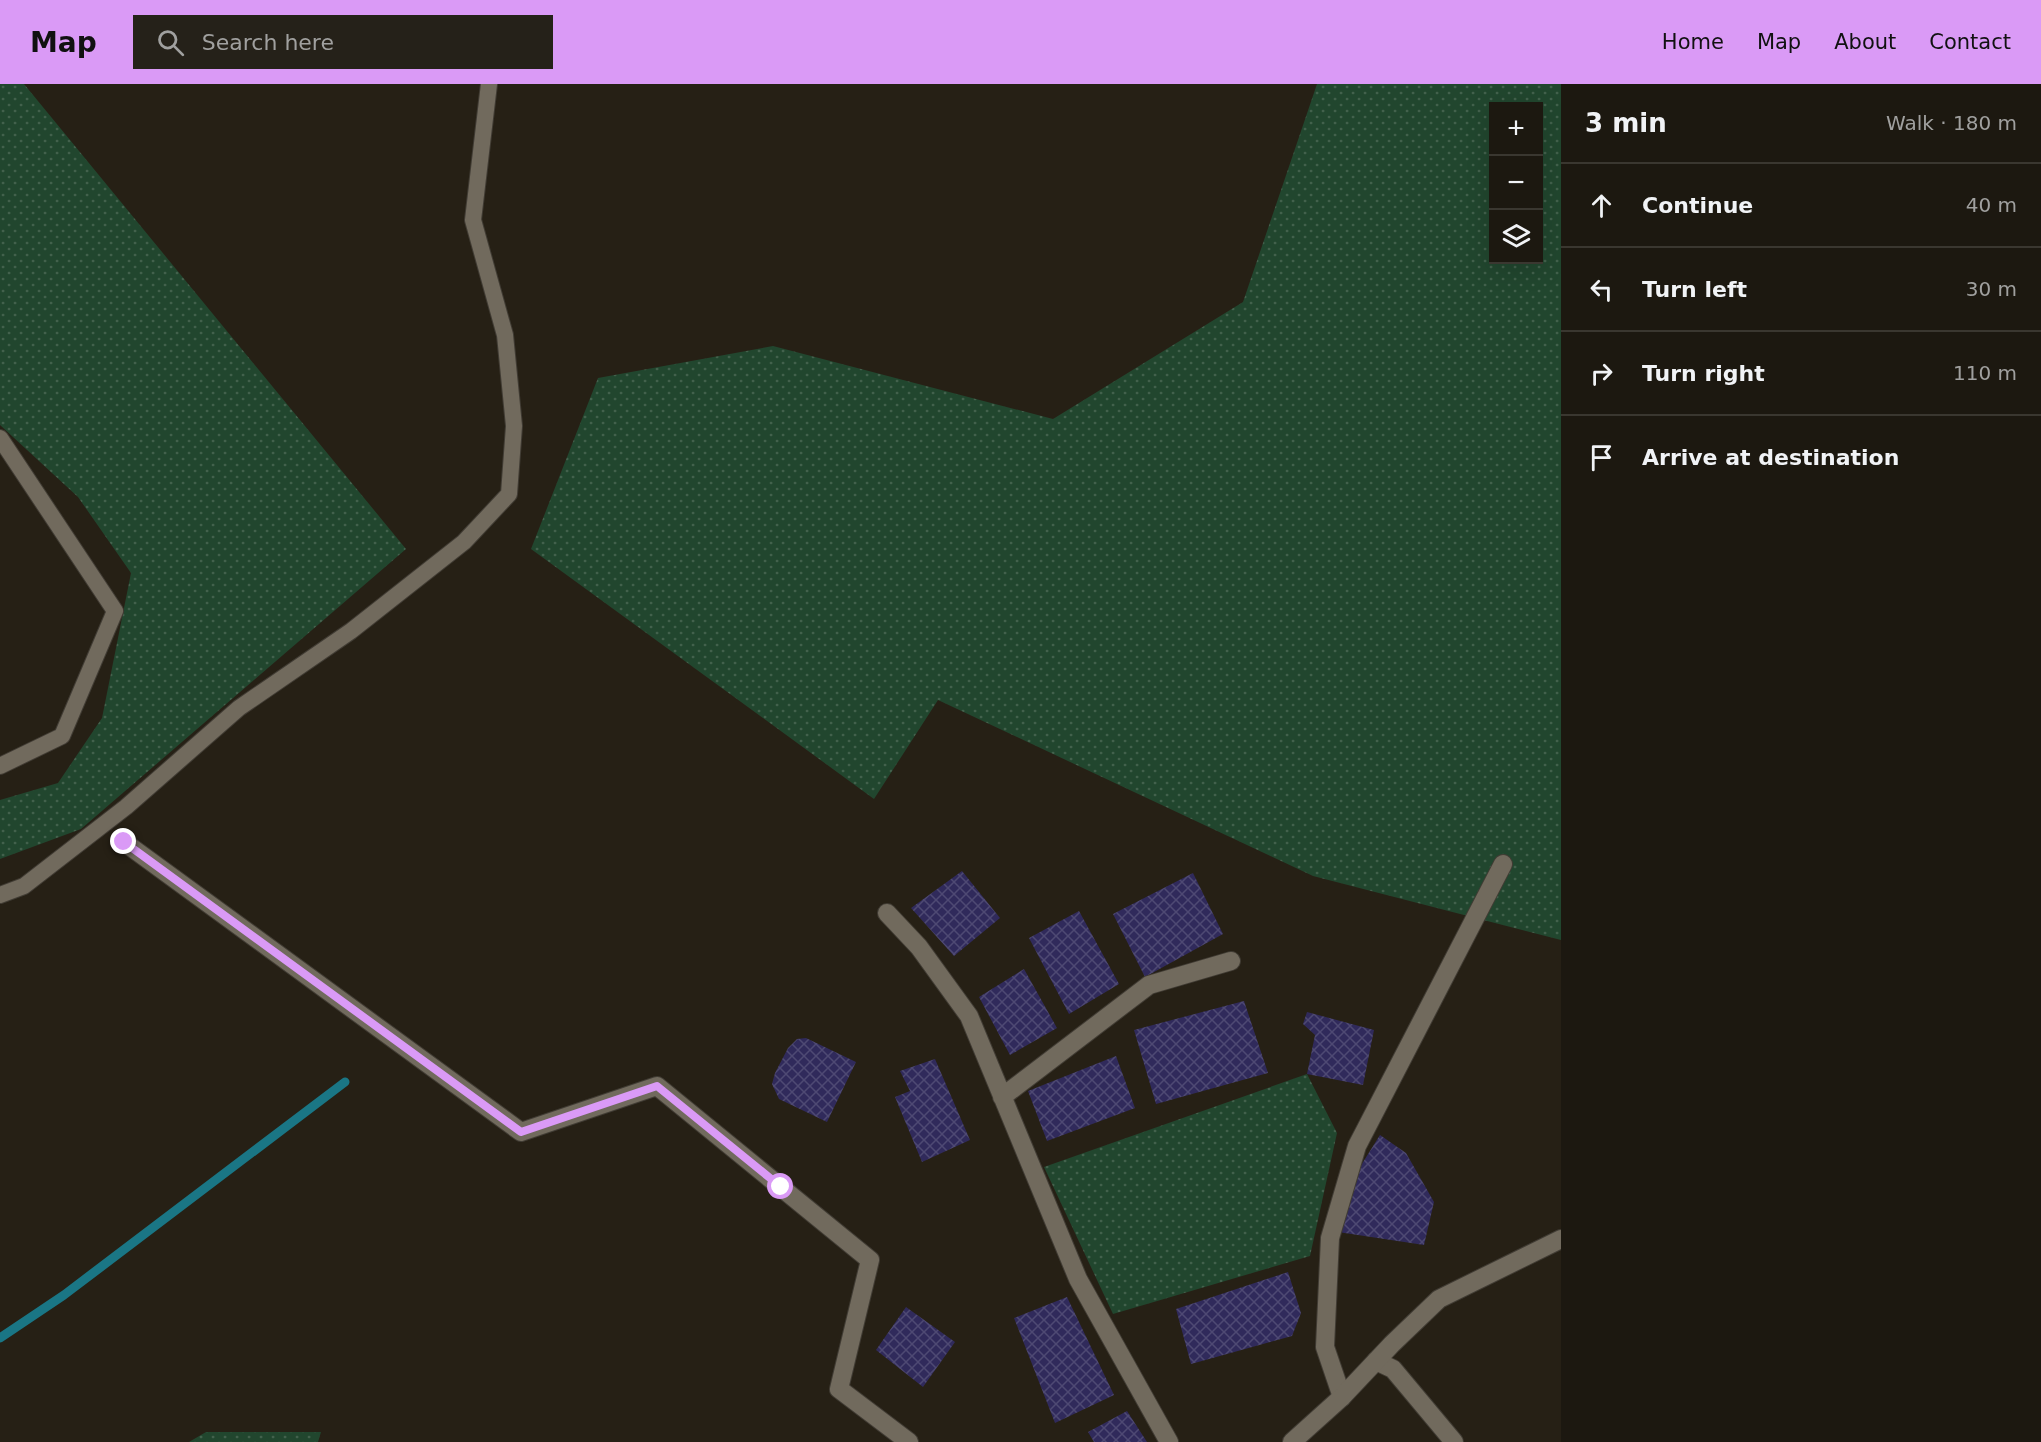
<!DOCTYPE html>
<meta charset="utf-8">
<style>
body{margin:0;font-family:"DejaVu Sans",sans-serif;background:#252119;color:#f1f3f6}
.controls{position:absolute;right:18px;top:18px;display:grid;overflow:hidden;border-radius:0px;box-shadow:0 6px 24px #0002}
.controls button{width:54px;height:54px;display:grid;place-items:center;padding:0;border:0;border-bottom:2px solid #3a3730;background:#1c1810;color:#f1f3f6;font:30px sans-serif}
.stop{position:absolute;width:18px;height:18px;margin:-14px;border:4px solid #da9af6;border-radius:50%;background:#fff}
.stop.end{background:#da9af6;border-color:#fff;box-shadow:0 2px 6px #0008}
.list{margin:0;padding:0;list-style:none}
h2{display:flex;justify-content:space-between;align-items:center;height:78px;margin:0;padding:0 24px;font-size:26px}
h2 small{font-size:20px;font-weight:400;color:#a0a09f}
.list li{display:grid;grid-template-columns:39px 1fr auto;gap:18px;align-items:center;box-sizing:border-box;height:84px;padding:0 24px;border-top:2px solid #3a3730}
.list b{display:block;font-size:22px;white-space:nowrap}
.list em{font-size:20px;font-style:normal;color:#a0a09f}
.icon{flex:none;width:33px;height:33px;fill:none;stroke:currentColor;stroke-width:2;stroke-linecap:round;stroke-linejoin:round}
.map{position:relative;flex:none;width:1561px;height:1358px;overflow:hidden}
header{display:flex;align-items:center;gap:36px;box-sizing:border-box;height:84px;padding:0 30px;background:#da9af6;color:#111}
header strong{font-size:28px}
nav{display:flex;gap:33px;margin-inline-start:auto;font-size:21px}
.search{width:420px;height:54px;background:#252119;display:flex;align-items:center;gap:15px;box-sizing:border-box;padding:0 21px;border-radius:0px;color:#a0a09f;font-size:22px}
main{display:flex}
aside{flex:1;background:#1c1810}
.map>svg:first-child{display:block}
</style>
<header>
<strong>Map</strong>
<div class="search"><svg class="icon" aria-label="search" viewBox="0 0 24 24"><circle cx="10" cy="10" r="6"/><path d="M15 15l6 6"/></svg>Search here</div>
<nav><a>Home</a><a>Map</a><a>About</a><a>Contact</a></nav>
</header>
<main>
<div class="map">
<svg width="1561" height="1358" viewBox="0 0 1561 1358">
<defs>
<pattern id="grass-dots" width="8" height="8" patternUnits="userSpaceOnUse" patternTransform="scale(1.5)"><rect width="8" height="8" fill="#21462e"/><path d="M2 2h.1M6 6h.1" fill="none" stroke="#42614c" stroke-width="1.8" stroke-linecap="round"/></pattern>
<pattern id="building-cross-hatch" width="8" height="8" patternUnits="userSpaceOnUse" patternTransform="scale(1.5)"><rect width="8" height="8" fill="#302a5b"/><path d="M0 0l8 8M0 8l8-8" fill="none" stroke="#4e4973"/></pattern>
</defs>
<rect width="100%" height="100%" fill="#262015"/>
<path fill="url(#grass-dots)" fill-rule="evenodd" d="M0 0H24L406 465 81 745 0 775V716L58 699 102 634 131 489 78 413 0 341Z
M1317 0H1561V856L1313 792 938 616 874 715 531 465 598 294 773 262 1053 335 1243 218ZM1494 22H1538V176H1494Z
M1307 990 1337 1049 1310 1172 1113 1230 1044 1083Z
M206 1348H321L318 1358H189Z"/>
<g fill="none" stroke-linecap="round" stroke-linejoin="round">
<path stroke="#1a7685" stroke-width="9" d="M0 1254 64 1211 345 998"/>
</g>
<path fill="url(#building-cross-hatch)" d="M962 787 1000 834 954 872 911 824Z
M1193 789 1223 850 1145 893 1113 830Z
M1079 827 1119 900 1069 930 1029 854Z
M1024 885 1057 944 1010 971 979 913Z
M1244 917 1268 989 1156 1020 1134 946Z
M1307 928 1374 946 1363 1001 1307 990 1315 951 1303 940Z
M806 954 856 978 827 1038 779 1015 772 1000 775 989 788 964 797 955Z
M1116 972 1135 1024 1047 1057 1028 1007Z
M935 975 970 1056 922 1078 895 1013 910 1007 900 987Z
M1380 1051 1406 1069 1434 1118 1424 1161 1338 1148 1343 1110Z
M1288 1188 1301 1229 1292 1252 1191 1280 1176 1225Z
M1067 1213 1114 1311 1055 1339 1014 1234Z
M906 1223 955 1258 923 1303 876 1266Z
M1127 1327 1147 1358H1094L1088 1348Z"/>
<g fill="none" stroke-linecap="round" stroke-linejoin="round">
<defs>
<path id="lane" d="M0 354 115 527 62 652 0 682
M0 811 24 802 126 723 239 624 351 547 464 458 509 410 514 342 505 251 473 136 489 0"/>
<path id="street" d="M124 758 521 1048 657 1002 870 1176 839 1305 909 1358
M887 829 919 863 969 932 1078 1195 1169 1358
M1002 1013 1149 901 1231 877
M1376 1277 1393 1285 1454 1358
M1342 1313 1325 1263 1330 1154 1357 1062 1503 780"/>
<path id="secondary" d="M1292 1358 1342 1313 1392 1260 1439 1215 1561 1155"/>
</defs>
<use href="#lane" stroke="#413c34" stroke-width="18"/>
<use href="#street" stroke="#413c34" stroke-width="20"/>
<use href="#secondary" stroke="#413c34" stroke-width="20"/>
<use href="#lane" stroke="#716a5d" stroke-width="16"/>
<use href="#street" stroke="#716a5d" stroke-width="18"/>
<use href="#secondary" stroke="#716a5d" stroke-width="18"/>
</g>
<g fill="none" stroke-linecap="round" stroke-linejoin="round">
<path stroke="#da9af6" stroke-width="8" d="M124 758 521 1048 657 1002 781 1103"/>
</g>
</svg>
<div class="controls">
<button>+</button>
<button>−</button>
<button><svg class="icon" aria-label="layers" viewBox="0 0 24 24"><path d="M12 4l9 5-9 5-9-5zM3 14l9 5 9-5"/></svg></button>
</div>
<div class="stop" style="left:781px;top:1103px"></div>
<div class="stop end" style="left:124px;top:758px"></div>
</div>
<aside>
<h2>3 min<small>Walk · 180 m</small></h2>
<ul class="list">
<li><svg class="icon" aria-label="ahead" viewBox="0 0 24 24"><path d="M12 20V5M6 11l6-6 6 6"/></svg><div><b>Continue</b></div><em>40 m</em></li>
<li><svg class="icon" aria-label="left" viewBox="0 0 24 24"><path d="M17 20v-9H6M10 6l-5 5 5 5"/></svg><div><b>Turn left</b></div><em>30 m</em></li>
<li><svg class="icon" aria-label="right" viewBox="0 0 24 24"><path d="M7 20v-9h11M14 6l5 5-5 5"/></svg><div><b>Turn right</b></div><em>110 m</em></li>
<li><svg class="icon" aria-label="arrive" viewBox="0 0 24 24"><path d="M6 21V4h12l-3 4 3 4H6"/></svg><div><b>Arrive at destination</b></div></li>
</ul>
</aside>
</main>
